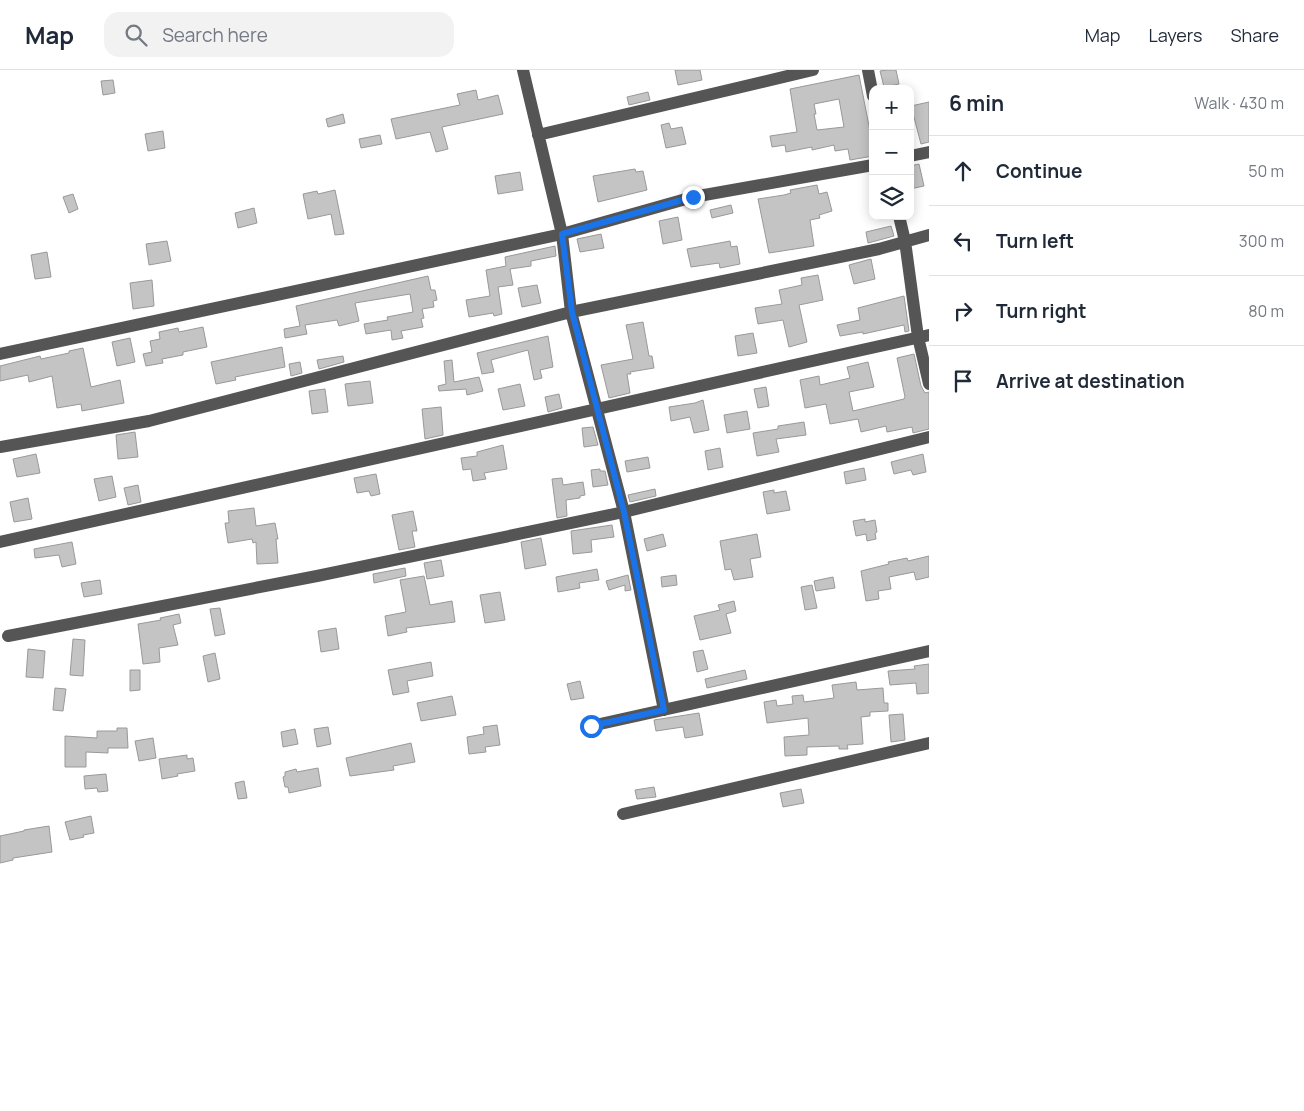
<!DOCTYPE html>
<meta charset="utf-8">
<style>
body{margin:0;font-family:Manrope,sans-serif;background:#f2f2f3;color:#1f2937}
.controls{position:absolute;right:15px;top:15px;display:grid;overflow:hidden;border-radius:10px;box-shadow:0 2px 12px #0003}
.controls button{width:45px;height:45px;display:grid;place-items:center;padding:0;border:0;border-bottom:1px solid #e0e1e3;background:#fff;color:#1f2937;font:25px sans-serif}
.stop{position:absolute;width:15px;height:15px;margin:-11px;border:4px solid #1a73e8;border-radius:50%;background:#fff}
.stop.end{background:#1a73e8;border-color:#fff;box-shadow:0 1px 5px #0008}
.list{margin:0;padding:0;list-style:none}
h2{display:flex;justify-content:space-between;align-items:center;height:65px;margin:0;padding:0 20px;font-size:21px}
h2 small{font-size:16px;font-weight:400;color:#747a83}
.list li{display:grid;grid-template-columns:32px 1fr auto;gap:15px;align-items:center;box-sizing:border-box;height:70px;padding:0 20px;border-top:1px solid #e0e1e3}
.list b{display:block;font-size:19px;white-space:nowrap}
.list em{font-size:16px;font-style:normal;color:#747a83}
.icon{flex:none;width:28px;height:28px;fill:none;stroke:currentColor;stroke-width:2;stroke-linecap:round;stroke-linejoin:round}
.map{position:relative;flex:none;width:929px;height:1041px;overflow:hidden}
header{display:flex;align-items:center;gap:30px;box-sizing:border-box;height:70px;padding:0 25px;background:#fff;border-bottom:1px solid #e0e1e3}
header strong{font-size:24px}
nav{display:flex;gap:28px;margin-inline-start:auto;font-size:18px}
.search{width:350px;height:45px;background:#f2f2f3;display:flex;align-items:center;gap:12px;box-sizing:border-box;padding:0 18px;border-radius:15px;color:#747a83;font-size:19px}
main{display:flex}
aside{flex:1;background:#fff}
.map>svg:first-child{display:block}
</style>
<header>
<strong>Map</strong>
<div class="search"><svg class="icon" aria-label="search" viewBox="0 0 24 24"><circle cx="10" cy="10" r="6"/><path d="M15 15l6 6"/></svg>Search here</div>
<nav><a>Map</a><a>Layers</a><a>Share</a></nav>
</header>
<main>
<div class="map">
<svg width="929" height="1041" viewBox="0 0 929 1041">
<rect width="100%" height="100%" fill="#fff"/>
<path fill="#c4c4c4" stroke="#999" fill-rule="evenodd" d="M675 0H700L702 10 678 15Z
M887 0H896L899 14 884 17 880 1Z
M859 5 871 66 873 86 850 90 848 79 835 81 834 75 812 80V77L786 82 785 75 772 77 770 66 797 62 790 19ZM839 29 844 57 817 60 814 44H816L814 34Z
M113 10 115 23 103 25 101 11Z
M476 20 478 30 498 25 503 44 442 57 448 79 436 82 430 62 396 69 391 49 460 35 457 24Z
M648 22 650 30 629 35 627 27Z
M929 32V72L921 74 911 36Z
M343 44 345 53 328 57 326 49Z
M669 53 671 59 682 57 686 74 666 78 661 55Z
M163 61 165 78 148 81 145 64Z
M380 65 382 74 361 78 359 69Z
M919 94 924 116 910 119V96Z
M635 99 636 102 643 101 647 120 598 132 593 106Z
M520 102 523 120 498 124 495 106Z
M817 115 819 124 827 122 832 141 819 145 820 148 810 150 814 176 769 183 758 129 784 125 791 123 790 120Z
M335 120 344 164 335 165 331 144 308 149 303 124 317 121 318 124Z
M73 124 78 139 69 143 63 127Z
M731 135 733 143 712 148 710 140Z
M254 138 257 153 238 158 235 143Z
M678 147 682 170 663 174 659 151Z
M891 156 894 166 868 173 866 162Z
M601 164 604 178 580 182 577 169Z
M167 171 171 191 149 195 146 174Z
M730 171 731 177 737 176 740 194 720 198 719 193 691 197 687 179Z
M555 176 556 186 531 191V196L510 199 513 215 498 217 502 244 494 246 493 243 469 247 466 230 490 226 486 200 506 196 505 187Z
M47 182 51 207 35 209 31 185Z
M871 189 875 209 854 214 849 195Z
M818 205 823 230 799 235 807 272 789 277 783 250 758 254 755 238 782 234 779 220 802 215 801 208Z
M428 206 431 220H435L437 230 433 231 434 237 422 239 424 248 421 249 423 257 401 261 403 268 392 270 391 260 366 264 364 254 388 250 387 247 413 242 410 224 355 233 359 251 339 256 337 250 305 255 307 264 285 268 284 259 300 256 296 236Z
M152 210 154 236 133 239 130 213Z
M537 215 541 233 522 237 518 218Z
M904 226 909 261 905 262 904 255 863 264V262L840 266 837 255 860 250 858 238Z
M643 252 649 286H652L654 298 630 302 631 304H627L630 323 609 328 601 295 633 289 626 255Z
M203 257 207 277 183 282V285L162 289 163 293 146 296 143 284 152 282 150 271 160 269 159 262 178 258 179 262Z
M753 263 757 283 738 286 735 266Z
M548 266 553 297 540 300 542 308 534 310 528 280 491 290 494 302 482 304 477 283Z
M130 268 135 292 117 296 112 272Z
M282 277 285 297 235 307 236 310 216 314 211 292Z
M83 278 91 317 120 310 124 333 82 341 81 334 57 338 52 306 29 312 28 305 0 311V296L40 286 41 289 69 283V281Z
M914 284 921 316 925 323 929 322V359L913 363 912 357 887 362 886 356 861 362 858 349 830 354 826 334 805 338 800 310 819 306 820 315 850 308 847 297 868 292 874 317 849 322 853 341 904 329 905 327 897 288Z
M343 286 344 292 319 299 317 290Z
M452 290 454 312 479 307 483 321 467 325 466 319 439 321 438 316 446 314 444 291Z
M300 292 302 303 291 306 289 294Z
M370 311 373 333 348 336 345 314Z
M520 314 525 336 503 340 498 319Z
M766 317 769 336 758 338 754 319Z
M325 319 328 342 312 344 309 321Z
M559 324 562 338 548 342 545 327Z
M703 330 709 360 694 363 690 347 671 351 669 337 695 333Z
M441 337 443 365 425 369 422 339Z
M747 341 750 359 727 363 724 345Z
M804 352 806 365 776 369 779 382 757 386 753 363 778 359V356Z
M593 357 598 375 584 377 582 358Z
M135 362 138 387 118 389 116 365Z
M503 375 507 399 484 403 486 409 473 411 471 399 463 400 461 388 477 386V382Z
M720 378 723 397 708 400 705 381Z
M36 384 40 403 17 407 13 389Z
M923 384 926 402 913 405 911 400 894 404 891 392Z
M648 387 650 398 627 402 625 391Z
M864 398 866 410 846 414 844 402Z
M600 399V401H605L608 415 593 417 591 400Z
M376 404 380 424 371 426 369 421 357 423 354 408Z
M112 406 116 427 99 431 94 409Z
M562 408 563 415 583 412 585 425 580 426V428L566 430 567 446 557 448 552 409Z
M138 415 141 432 128 435 124 418Z
M655 419 656 426 630 432 628 425Z
M774 420V423L786 421 790 440 767 444 763 422Z
M28 428 32 449 14 452 10 432Z
M254 438 256 456 275 453 278 469H276L278 493 257 494 256 472 253 473 252 469 228 473 225 453H229L228 441Z
M413 441 417 461H412L415 477 399 480 392 445Z
M865 449V452L875 450 877 462 875 463 876 469 867 471 866 464 856 466 853 451Z
M612 455 614 467 591 470 592 482 573 484 571 461Z
M663 464 666 476 647 481 644 469Z
M757 464 761 487 750 489 753 507 734 510 731 499 725 500 720 471Z
M541 468 546 495 525 499 521 472Z
M72 472 76 494 62 497 59 485 35 488 34 479Z
M929 486V507L916 510 914 502 889 507 891 519 878 521 879 529 866 531 861 501 889 494 888 492 907 488 908 491Z
M441 490 444 506 427 509 424 493Z
M405 498 406 506 374 513 373 504Z
M597 499 599 510 579 513 580 518 558 522 556 507Z
M628 505 631 520 625 521V515L609 520 606 511Z
M676 505 677 515 662 517 661 507Z
M424 506 430 535 452 531 455 552 406 558 407 562 388 566 385 546 406 542 400 510Z
M833 507 835 518 816 521 814 511Z
M100 510 102 524 84 527 81 513Z
M812 515 817 538 805 540 801 517Z
M500 522 505 550 485 553 480 525Z
M734 531 736 541 726 544 731 563 700 570 694 546 720 540 718 535Z
M220 538 225 564 215 566 210 539Z
M179 544 181 553 173 555 178 575 159 578 160 592 143 594 138 554 161 550 160 548Z
M336 558 339 579 321 582 318 561Z
M73 569 85 570 83 606 70 605Z
M28 579 45 581 43 608 26 607Z
M703 580 708 599 697 602 693 582Z
M215 583 220 609 208 612 203 586Z
M431 592 433 606 407 611 409 622 393 625 388 600Z
M929 594V623L917 624 916 613 890 615 888 601 915 599 914 596Z
M130 600H140V620L130 621Z
M745 600 747 609 707 618 705 609Z
M580 611 584 628 571 630 567 614Z
M856 612 857 620 883 618 884 633H888V641L870 642V646L861 647 863 674 847 675 848 679H839V676L807 677V685L785 686 784 667 809 665 808 648 767 653 764 632 776 630 777 636 793 634 792 626 803 625 804 632 834 628 832 615Z
M55 618 66 619 63 641 53 640Z
M452 626 456 645 421 651 417 633Z
M699 643 703 665 685 668 683 657 656 661 654 650Z
M903 644 905 670 891 672 889 645Z
M497 655 500 675 485 677 486 682 469 684 467 667 484 664 483 657Z
M328 657 331 674 317 677 314 659Z
M117 658H127L128 678H108V683L86 682V697H65V666L97 668V661H117Z
M295 659 298 674 283 677 281 662Z
M153 668 156 688 139 691 135 671Z
M411 673 415 692 393 696 394 700 350 706 346 688Z
M187 685V689L193 688 195 701 177 704 178 706 162 709 159 689Z
M318 698 321 716 289 723 288 717H285L283 707 285 706V702L296 699 297 702Z
M106 704 108 721 98 722 97 718 85 719 84 706Z
M244 711 247 728 238 729 235 713Z
M654 717 656 727 637 729 635 720Z
M801 719 804 733 783 737 780 723Z
M91 746 94 763 83 765 84 767 70 770 65 752Z
M49 756 52 782 13 788V790L0 793V766L24 761V760Z"/>
<g fill="none" stroke-linecap="round" stroke-linejoin="round">
<path stroke="#555" stroke-width="12" d="M523 0 562 164 571 242 624 442 664 640
M868 0 873 26
M538 65 813 0
M910 86 929 82
M899 146 905 171 918 267 929 314
M0 284 562 164 693 127 873 95
M0 377 149 351 571 242 879 179 929 165
M0 472 929 265
M8 566 317 506 624 442 929 367
M591 656 929 581
M623 744 929 673"/>
</g>
<g fill="none" stroke-linecap="round" stroke-linejoin="round">
<path stroke="#1a73e8" stroke-width="6" d="M591 656 664 640 624 442 572 242 562 164 693 127"/>
</g>
</svg>
<div class="controls">
<button>+</button>
<button>−</button>
<button><svg class="icon" aria-label="layers" viewBox="0 0 24 24"><path d="M12 4l9 5-9 5-9-5zM3 14l9 5 9-5"/></svg></button>
</div>
<div class="stop" style="left:591px;top:656px"></div>
<div class="stop end" style="left:693px;top:127px"></div>
</div>
<aside>
<h2>6 min<small>Walk · 430 m</small></h2>
<ul class="list">
<li><svg class="icon" aria-label="ahead" viewBox="0 0 24 24"><path d="M12 20V5M6 11l6-6 6 6"/></svg><div><b>Continue</b></div><em>50 m</em></li>
<li><svg class="icon" aria-label="left" viewBox="0 0 24 24"><path d="M17 20v-9H6M10 6l-5 5 5 5"/></svg><div><b>Turn left</b></div><em>300 m</em></li>
<li><svg class="icon" aria-label="right" viewBox="0 0 24 24"><path d="M7 20v-9h11M14 6l5 5-5 5"/></svg><div><b>Turn right</b></div><em>80 m</em></li>
<li><svg class="icon" aria-label="arrive" viewBox="0 0 24 24"><path d="M6 21V4h12l-3 4 3 4H6"/></svg><div><b>Arrive at destination</b></div></li>
</ul>
</aside>
</main>
